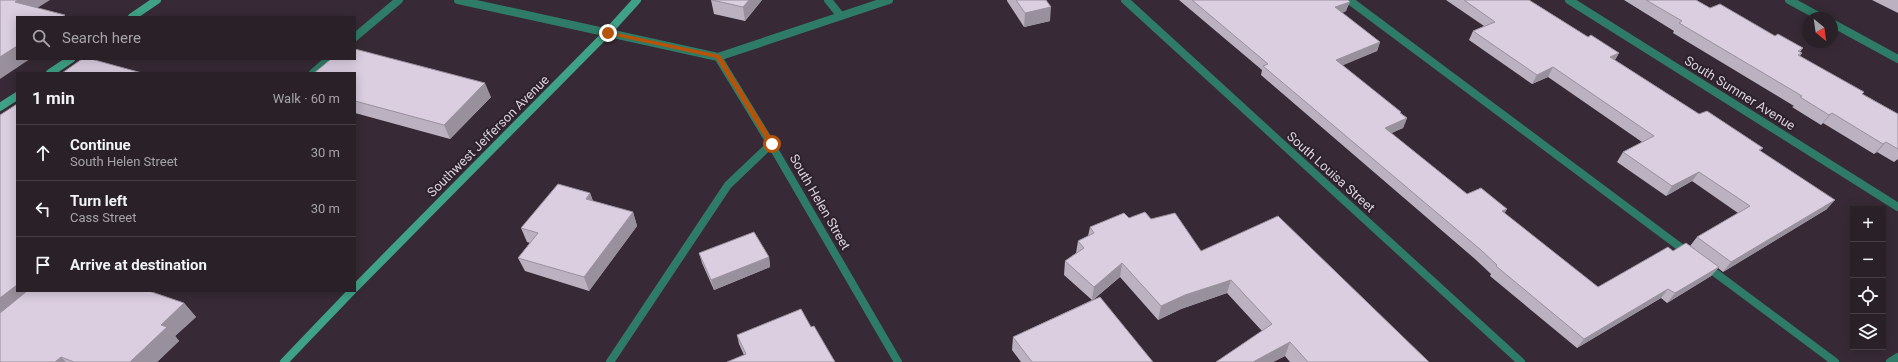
<!DOCTYPE html>
<meta charset="utf-8">
<style>
body{margin:0;font-family:Roboto,sans-serif;background:#312830;color:#f1f3f6}
.controls{position:absolute;right:12px;bottom:12px;display:grid;overflow:hidden;border-radius:0px;box-shadow:0 2px 10px #0003}
.controls button{width:36px;height:36px;display:grid;place-items:center;padding:0;border:0;border-bottom:1px solid #453e45;background:#292028;color:#f1f3f6;font:20px sans-serif}
.compass{position:absolute;left:1802px;top:12px;width:36px;height:36px;border-radius:50%;background:#292028;box-shadow:0 2px 10px #0003;rotate:151deg}
.stop{position:absolute;width:12px;height:12px;margin:-9px;border:3px solid #b45309;border-radius:50%;background:#fff}
.stop.end{background:#b45309;border-color:#fff;box-shadow:0 1px 4px #0008}
.list{margin:0;padding:0;list-style:none}
h2{display:flex;justify-content:space-between;align-items:center;height:52px;margin:0;padding:0 16px;font-size:17px}
h2 small{font-size:13px;font-weight:400;color:#a5a3a8}
.list li{display:grid;grid-template-columns:26px 1fr auto;gap:12px;align-items:center;box-sizing:border-box;height:56px;padding:0 16px;border-top:1px solid #453e45}
.list b{display:block;font-size:15px;white-space:nowrap}
.list p{margin:0;font-size:13px;white-space:nowrap;color:#a5a3a8}
.list em{font-size:13px;font-style:normal;color:#a5a3a8}
.icon{flex:none;width:22px;height:22px;fill:none;stroke:currentColor;stroke-width:2;stroke-linecap:round;stroke-linejoin:round}
.map{position:relative;flex:none;width:1898px;height:362px;overflow:hidden}
.search{position:absolute;background:#292028;box-shadow:0 2px 10px #0003;left:16px;top:16px;width:340px;height:44px;display:flex;align-items:center;gap:10px;box-sizing:border-box;padding:0 14px;border-radius:0px;color:#a5a3a8;font-size:15px}
.panel{position:absolute;background:#292028;box-shadow:0 2px 10px #0003;left:16px;top:72px;width:340px;height:220px;border-radius:0px}
.map>svg:first-child{display:block}
</style>
<div class="map">
<svg width="1898" height="362" viewBox="0 0 1898 362">
<rect width="100%" height="100%" fill="#372a36"/>
<g fill="none" stroke-linecap="round" stroke-linejoin="round">
<path stroke="#2e7c67" stroke-width="8" d="M1349 0 1688 253
M1789 0 1822 18
M1832 23 1898 59
M355 37 399 0
M313 73 329 59
M1706 266 1835 362
M610 362 728 185 771 144"/>
<path stroke="#2e7c67" stroke-width="8" d="M458 0 718 57
M828 0 840 15
M1125 0 1521 362
M1569 0 1898 207
M718 57 771 144 898 362
M718 57 889 0
M1890 362 1898 357"/>
<path stroke="#3fa287" stroke-width="8" d="M132 17 157 0
M50 73 71 59
M0 107 17 96
M355 288 607 33 637 0
M284 362 352 291"/>
</g>
<path fill="#bbb1c1" d="M711 0H762L745 21 714 14Z
M1007 0H1046L1050 21 1024 27 1007 1Z
M1179 0H1348L1346 11 1342 13 1380 42 1377 51 1342 65 1407 118 1403 128 1391 133 1467 194 1507 209 1504 213 1598 287 1673 251 1690 246 1697 237 1738 213 1692 181 1666 196 1617 162 1623 152 1642 142 1548 77 1532 84 1469 40 1473 31 1484 26 1446 0H1529L1588 37 1619 53 1615 60 1699 114 1763 148 1760 151 1827 209 1723 272 1718 268 1711 276 1667 303 1661 298 1577 348 1490 276 1491 274 1475 259 1261 75 1262 70Z
M1624 0H1696L1710 8 1775 36 1803 48 1800 52 1802 53 1800 56 1863 94 1898 114V159L1894 162 1877 152 1874 154 1823 123 1821 125 1792 107 1794 106 1673 33 1674 31Z
M1872 0H1898V13Z
M355 73 491 97 450 139 355 113Z
M590 193 593 201 633 212 637 226 589 291 525 271 518 258 530 243 527 242 521 228Z
M1129 218 1151 219 1201 251 1429 362H1290L1285 356 1273 362H1216L1262 331 1227 293 1181 309 1158 320 1120 277 1093 300 1153 362H1021L1012 350 1013 337 1092 300 1064 275 1065 261 1076 253 1078 241 1088 236 1090 227Z
M699 253 769 257 770 267 714 290 702 263Z
M17 291 184 303 196 317 175 336 179 341 157 362H0Z
M811 327 744 355 739 344 737 335Z"/>
<path fill="#99909d" d="M18 0H50L26 15 15 2Z
M749 0H762L745 21 743 7Z
M1350 2 1346 11 1332 17 1335 7Z
M1051 7 1050 21 1024 27 1025 13Z
M1380 42 1377 51 1332 70 1336 60Z
M17 46V59H30L0 79V57Z
M1619 53 1613 62 1610 57Z
M1553 67 1548 77 1532 84 1537 75Z
M485 83 491 97 450 139 444 125Z
M1832 113 1823 123 1821 125 1829 115Z
M1407 118 1403 128 1381 138 1385 128Z
M1886 142 1877 152 1874 154 1883 144Z
M1699 172 1692 181 1666 196 1672 186Z
M590 193 595 207 586 199Z
M1835 200 1827 209 1723 272 1731 262Z
M1507 209 1502 218V211Z
M633 212 637 226 589 291 584 277Z
M769 257 770 267 714 290 711 280Z
M1122 263 1120 277 1092 300 1094 287Z
M1719 267 1711 276 1667 303 1675 293Z
M1231 280 1227 293 1181 309 1158 320 1161 306 1185 295Z
M17 285V291H40L0 324V298Z
M1668 289 1661 298 1577 348 1584 339Z
M184 303 196 317 175 336 179 341 157 362H130L161 325Z
M1290 342 1285 356 1273 362H1253Z
M61 357 66 362H55Z"/>
<path fill="#dacee0" stroke="#99909d" d="M0 0H18L15 2 65 15 62 17H17V46L0 57Z
M712 0H749L743 7Z
M1016 0H1046L1051 7 1025 13Z
M1192 0H1348L1350 2 1335 7 1380 42 1336 60 1401 112 1400 113 1407 118 1385 128 1467 194 1481 188 1507 209 1502 211 1598 287 1668 247 1673 251 1686 243 1719 267 1675 293 1668 289 1584 339 1496 266 1497 265 1481 250 1263 66 1268 64Z
M1464 0H1529L1588 37 1591 35 1619 53 1610 57 1699 114 1707 111 1763 148 1759 150 1835 200 1731 262 1697 237 1750 206 1699 172 1672 186 1623 152 1654 136 1553 67 1537 75 1473 31 1495 22Z
M1646 0H1696L1710 8 1720 4 1775 36 1778 34 1803 48 1798 51 1802 53 1798 55 1864 92 1862 94 1898 114V149L1886 142 1883 144 1832 113 1829 115 1800 97 1802 96 1679 23 1682 21Z
M355 49 485 83 444 125 355 101V73H314L331 59H355Z
M82 59H91L142 73H62Z
M17 104V285L0 298V115Z
M558 184 590 193 586 199 633 212 584 277 518 258 538 233 521 228Z
M1145 212 1151 219 1175 213 1201 251 1278 216 1429 362H1308L1290 342 1253 362H1216L1272 324 1231 280 1185 295 1161 306 1122 263 1094 287 1065 261 1084 248 1078 241 1094 233 1090 227 1124 213 1129 218Z
M754 232 769 257 711 280 699 253Z
M27 291H149L184 303 161 325 167 327 130 362H74L61 357 55 362H0V313Z
M1100 297 1153 362H1032L1013 337Z
M801 309 811 327 814 326 835 362H727L746 354 737 335Z"/>
<path fill="#b45309" d="M608 31 720 55 774 142V145H769L716 58 606 34Z"/>
<g text-anchor="middle" dominant-baseline="central" stroke-width="4" stroke-linejoin="round" paint-order="stroke">
<g font-size="13" fill="#dcd4dc" stroke="#2c212c">
<text transform="translate(1740 93) rotate(32)">South Sumner Avenue</text>
<text transform="translate(488 136) rotate(-45)">Southwest Jefferson Avenue</text>
<text transform="translate(1331 172) rotate(42)">South Louisa Street</text>
<text transform="translate(820 202) rotate(60)">South Helen Street</text>
</g>
</g>
</svg>
<div class="controls">
<button>+</button>
<button>−</button>
<button><svg class="icon" aria-label="locate" viewBox="0 0 24 24"><circle cx="12" cy="12" r="6"/><path d="M12 2v4M12 18v4M2 12h4M18 12h4"/></svg></button>
<button><svg class="icon" aria-label="layers" viewBox="0 0 24 24"><path d="M12 4l9 5-9 5-9-5zM3 14l9 5 9-5"/></svg></button>
</div>
<svg class="compass" viewBox="-18 -18 36 36"><path d="M0-13l5 13h-10z" fill="#e53935"/><path d="M0 13l5-13h-10z" fill="#a5a3a8"/></svg>
<div class="stop" style="left:772px;top:144px"></div>
<div class="stop end" style="left:608px;top:33px"></div>
<div class="search"><svg class="icon" aria-label="search" viewBox="0 0 24 24"><circle cx="10" cy="10" r="6"/><path d="M15 15l6 6"/></svg>Search here</div>
<section class="panel">
<h2>1 min<small>Walk · 60 m</small></h2>
<ul class="list">
<li><svg class="icon" aria-label="ahead" viewBox="0 0 24 24"><path d="M12 20V5M6 11l6-6 6 6"/></svg><div><b>Continue</b><p>South Helen Street</p></div><em>30 m</em></li>
<li><svg class="icon" aria-label="left" viewBox="0 0 24 24"><path d="M17 20v-9H6M10 6l-5 5 5 5"/></svg><div><b>Turn left</b><p>Cass Street</p></div><em>30 m</em></li>
<li><svg class="icon" aria-label="arrive" viewBox="0 0 24 24"><path d="M6 21V4h12l-3 4 3 4H6"/></svg><div><b>Arrive at destination</b></div></li>
</ul>
</section>
</div>
